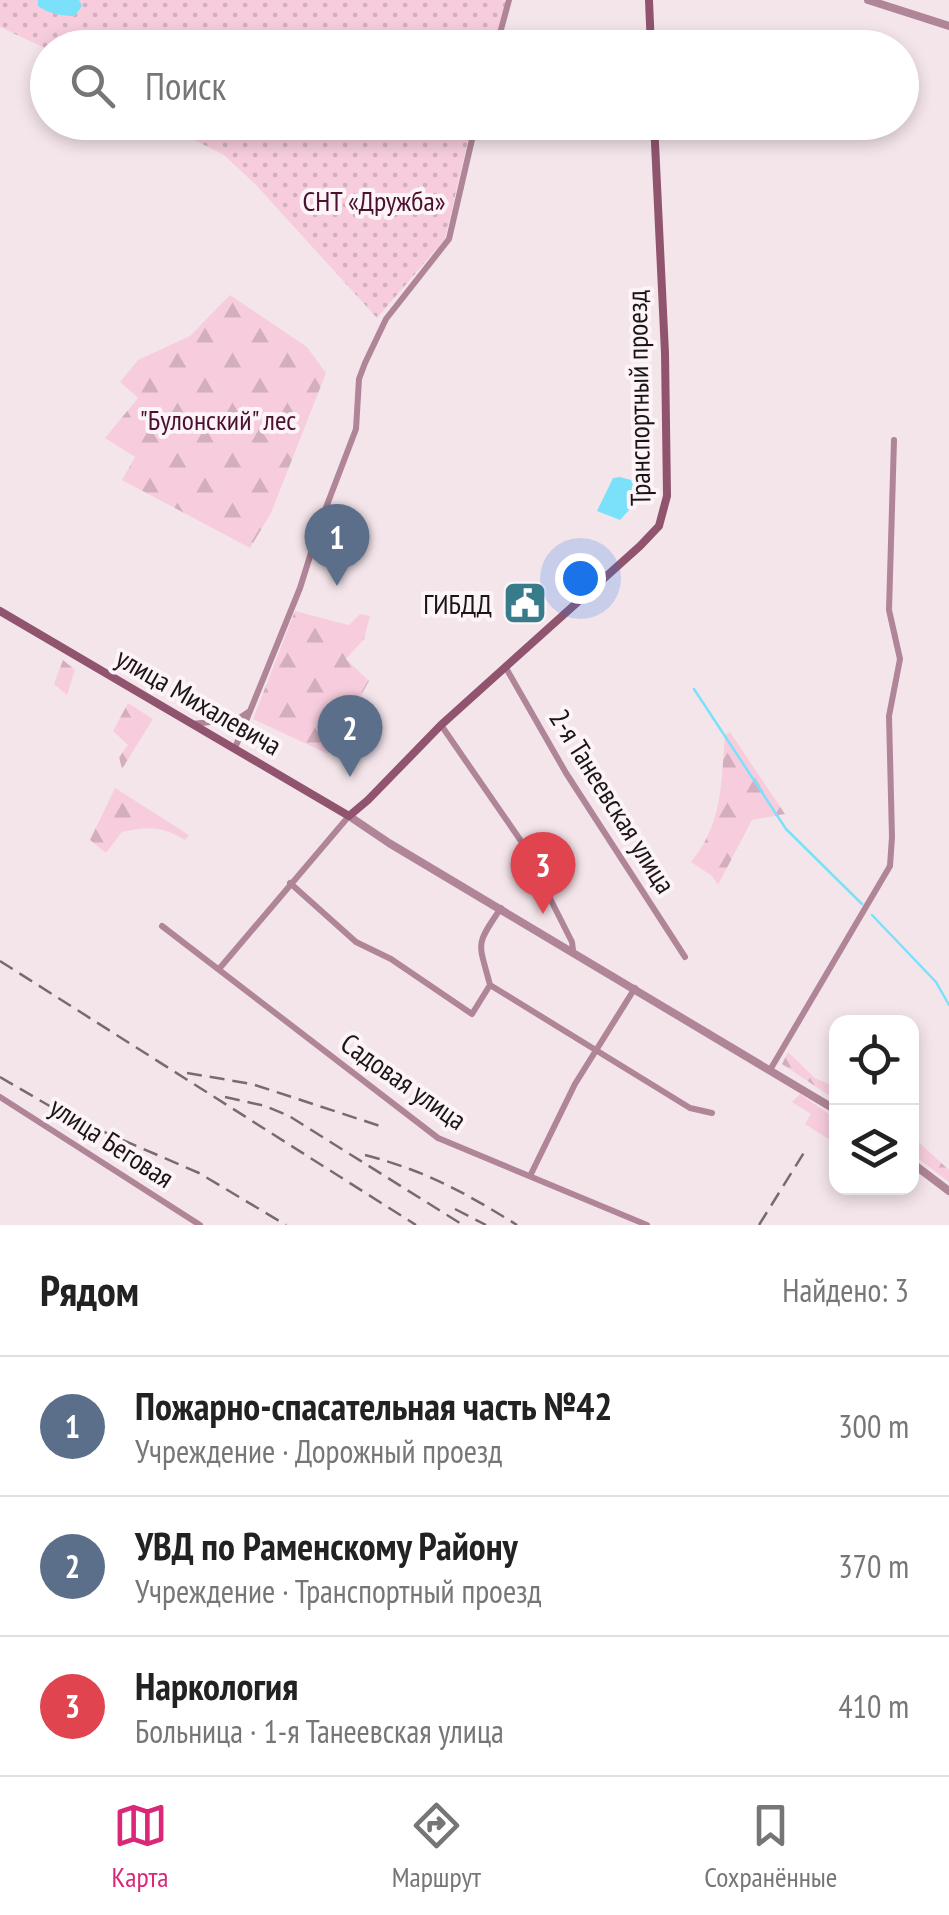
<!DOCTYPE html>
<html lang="ru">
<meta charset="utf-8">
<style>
body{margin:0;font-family:"PT Sans Narrow",sans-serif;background:#f2f2f2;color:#222}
.controls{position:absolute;right:30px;bottom:30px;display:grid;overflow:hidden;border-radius:20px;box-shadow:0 5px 15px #0003}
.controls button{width:90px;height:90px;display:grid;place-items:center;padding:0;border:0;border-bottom:2px solid #e0e0e0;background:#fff;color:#222;font:50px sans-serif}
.you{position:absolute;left:580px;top:578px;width:35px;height:35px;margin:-25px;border:8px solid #fff;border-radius:50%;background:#1a73e8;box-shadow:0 0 0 15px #1a73e833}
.badge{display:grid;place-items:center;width:65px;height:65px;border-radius:50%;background:#db2777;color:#fff;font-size:32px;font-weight:700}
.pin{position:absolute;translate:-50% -82px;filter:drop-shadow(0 2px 5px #0008)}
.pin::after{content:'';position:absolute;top:52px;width:35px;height:30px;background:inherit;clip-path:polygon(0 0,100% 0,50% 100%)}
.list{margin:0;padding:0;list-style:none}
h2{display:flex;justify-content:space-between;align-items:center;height:130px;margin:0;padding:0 40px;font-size:42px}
h2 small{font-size:32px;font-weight:400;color:#767676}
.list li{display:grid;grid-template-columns:65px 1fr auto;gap:30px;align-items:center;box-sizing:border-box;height:140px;padding:0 40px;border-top:2px solid #e0e0e0}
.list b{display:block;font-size:38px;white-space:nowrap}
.list p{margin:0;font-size:32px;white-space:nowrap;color:#767676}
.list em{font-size:32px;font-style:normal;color:#767676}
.icon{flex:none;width:55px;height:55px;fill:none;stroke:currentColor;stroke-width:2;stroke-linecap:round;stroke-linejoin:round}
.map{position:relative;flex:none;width:949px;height:1225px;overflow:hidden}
.search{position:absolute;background:#fff;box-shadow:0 5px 15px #0003;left:30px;right:30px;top:30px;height:110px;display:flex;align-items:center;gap:25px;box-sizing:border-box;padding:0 35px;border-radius:55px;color:#767676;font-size:38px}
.sheet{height:550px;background:#fff}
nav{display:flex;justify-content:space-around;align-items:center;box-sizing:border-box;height:140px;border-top:2px solid #e0e0e0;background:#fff;font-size:28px;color:#767676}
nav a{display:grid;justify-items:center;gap:5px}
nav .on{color:#db2777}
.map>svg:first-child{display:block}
</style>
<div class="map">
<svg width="949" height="1225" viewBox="0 0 949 1225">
<defs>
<pattern id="forest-firs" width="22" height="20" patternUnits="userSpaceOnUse" patternTransform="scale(2.5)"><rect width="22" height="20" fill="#f7cdde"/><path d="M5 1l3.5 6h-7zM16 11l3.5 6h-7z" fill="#d3afbe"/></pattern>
<pattern id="garden-dots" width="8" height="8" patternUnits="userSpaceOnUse" patternTransform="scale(2.5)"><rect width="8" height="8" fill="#f7cdde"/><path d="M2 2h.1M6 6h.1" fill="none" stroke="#d3afbe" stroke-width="1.8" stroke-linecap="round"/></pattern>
</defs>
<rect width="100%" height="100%" fill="#f4e5eb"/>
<path fill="#f7cdde" d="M800 1094 836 1119V1144L805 1124 811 1114 792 1102Z"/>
<path fill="url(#forest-firs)" d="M230 295 307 347 326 373 271 513 250 548 122 480 135 457 105 438 138 398 120 382 138 360 190 336Z
M295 611 349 625 360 614 370 616 364 639 346 659 369 681 328 754 253 719Z
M63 660 75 670 67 695 54 684Z
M128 703 153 719 122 769 119 757 128 745 113 731Z
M730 732 785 814 752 820 718 885 712 876 691 862C723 823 721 783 725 735Z
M115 788 189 835 185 840C162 826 148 826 122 832L106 853 90 840Z
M788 1052 815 1078 836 1087V1100L782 1064Z
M912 1136 949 1170V1182L912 1154Z"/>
<path fill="url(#garden-dots)" d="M0 0H501L506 1 493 47 47 49 0 27Z
M161 123H472L445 239 377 318 256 185 224 155Z"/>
<path fill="#7be1fb" d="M38 0H79L82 6 75 16C61 16 50 14 38 6Z
M620 477 631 480 635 489 630 509 620 520 597 511 613 478Z"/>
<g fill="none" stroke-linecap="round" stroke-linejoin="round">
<path stroke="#7be1fb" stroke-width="2.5" d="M694 689 786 829 862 904
M872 915 936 982 949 1005"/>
<path stroke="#af8597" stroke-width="6" d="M496 48 509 0
M506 668 566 773 685 957
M192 724 238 719 250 711
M441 725 521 841 572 942 573 950
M235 748 300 588 322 518 356 429 359 379 365 363 386 319 449 239 476 122
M290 883 356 942 391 959 472 1014 490 985
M501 908C474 947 479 942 490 985L690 1108 712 1113
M162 926 438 1138 647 1225
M219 969 349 816
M770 1070 890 866 892 837 889 716 900 659 889 610 894 440
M0 1097 200 1225
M530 1176 575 1084 635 988"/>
<path stroke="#af8597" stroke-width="8" d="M868 0 949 26
M349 816 389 843 836 1110
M912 1163 949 1191"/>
<path stroke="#90546f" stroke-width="8" d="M649 0 651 48
M0 611 349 816 368 800 441 725 640 546 659 526 667 496 665 353 654 122"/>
<path stroke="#766c70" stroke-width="2.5" stroke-dasharray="15 8" stroke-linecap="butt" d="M0 961 416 1225
M187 1073 252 1084 380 1126
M0 1077 65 1115 199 1173 286 1225
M225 1097 265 1106 289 1116 463 1225
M365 1155C426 1171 464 1192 517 1225
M455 1209 486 1225
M759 1225 805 1151"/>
</g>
<defs>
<symbol id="civic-square" viewBox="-11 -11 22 22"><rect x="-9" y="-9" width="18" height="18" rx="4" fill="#387b8b" stroke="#fdf4f8"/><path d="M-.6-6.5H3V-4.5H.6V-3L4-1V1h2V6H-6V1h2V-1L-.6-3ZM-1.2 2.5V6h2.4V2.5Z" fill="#fff"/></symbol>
</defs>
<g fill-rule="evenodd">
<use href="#civic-square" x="500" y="578" width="50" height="50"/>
</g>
<g text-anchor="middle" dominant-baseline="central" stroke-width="8" stroke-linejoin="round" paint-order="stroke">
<g font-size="28" fill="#4b1030" stroke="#fdf4f8">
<text x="374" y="200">СНТ «Дружба»</text>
<text x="218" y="419">"Булонский" лес</text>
</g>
<g font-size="28" fill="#1b1518" stroke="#fdf4f8">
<text transform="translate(638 398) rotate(-91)">Транспортный проезд</text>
<text transform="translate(199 701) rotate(30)">улица Михалевича</text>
<text transform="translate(613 801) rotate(58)">2-я Танеевская улица</text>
<text transform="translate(404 1081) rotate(35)">Садовая улица</text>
<text transform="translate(112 1142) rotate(33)">улица Беговая</text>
</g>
<g font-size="28" fill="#1b1518" stroke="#fdf4f8" text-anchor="end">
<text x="492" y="603">ГИБДД</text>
</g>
</g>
</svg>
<div class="controls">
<button><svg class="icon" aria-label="locate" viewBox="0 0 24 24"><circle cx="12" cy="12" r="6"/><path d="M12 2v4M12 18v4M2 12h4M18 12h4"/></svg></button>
<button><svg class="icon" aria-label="layers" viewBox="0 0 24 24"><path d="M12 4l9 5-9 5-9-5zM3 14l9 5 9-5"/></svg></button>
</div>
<div class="you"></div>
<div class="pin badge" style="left:337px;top:586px;background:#5c6f8a">1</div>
<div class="pin badge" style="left:350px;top:777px;background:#5c6f8a">2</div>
<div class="pin badge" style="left:543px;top:914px;background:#e0444e">3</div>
<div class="search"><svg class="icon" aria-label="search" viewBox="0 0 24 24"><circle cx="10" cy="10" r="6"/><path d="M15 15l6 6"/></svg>Поиск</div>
</div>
<section class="sheet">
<h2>Рядом<small>Найдено: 3</small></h2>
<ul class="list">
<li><span class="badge" style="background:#5c6f8a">1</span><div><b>Пожарно-спасательная часть №42</b><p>Учреждение · Дорожный проезд</p></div><em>300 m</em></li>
<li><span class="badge" style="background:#5c6f8a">2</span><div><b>УВД по Раменскому Району</b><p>Учреждение · Транспортный проезд</p></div><em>370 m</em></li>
<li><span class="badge" style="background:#e0444e">3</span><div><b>Наркология</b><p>Больница · 1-я Танеевская улица</p></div><em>410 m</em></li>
</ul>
</section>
<nav>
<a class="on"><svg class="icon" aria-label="map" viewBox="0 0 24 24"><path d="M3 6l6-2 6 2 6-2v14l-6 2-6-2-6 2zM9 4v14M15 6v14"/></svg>Карта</a>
<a><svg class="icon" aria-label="directions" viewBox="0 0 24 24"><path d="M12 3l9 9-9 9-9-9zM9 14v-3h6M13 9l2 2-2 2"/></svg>Маршрут</a>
<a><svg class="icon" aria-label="saved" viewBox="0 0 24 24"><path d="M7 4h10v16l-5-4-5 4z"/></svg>Сохранённые</a>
</nav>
